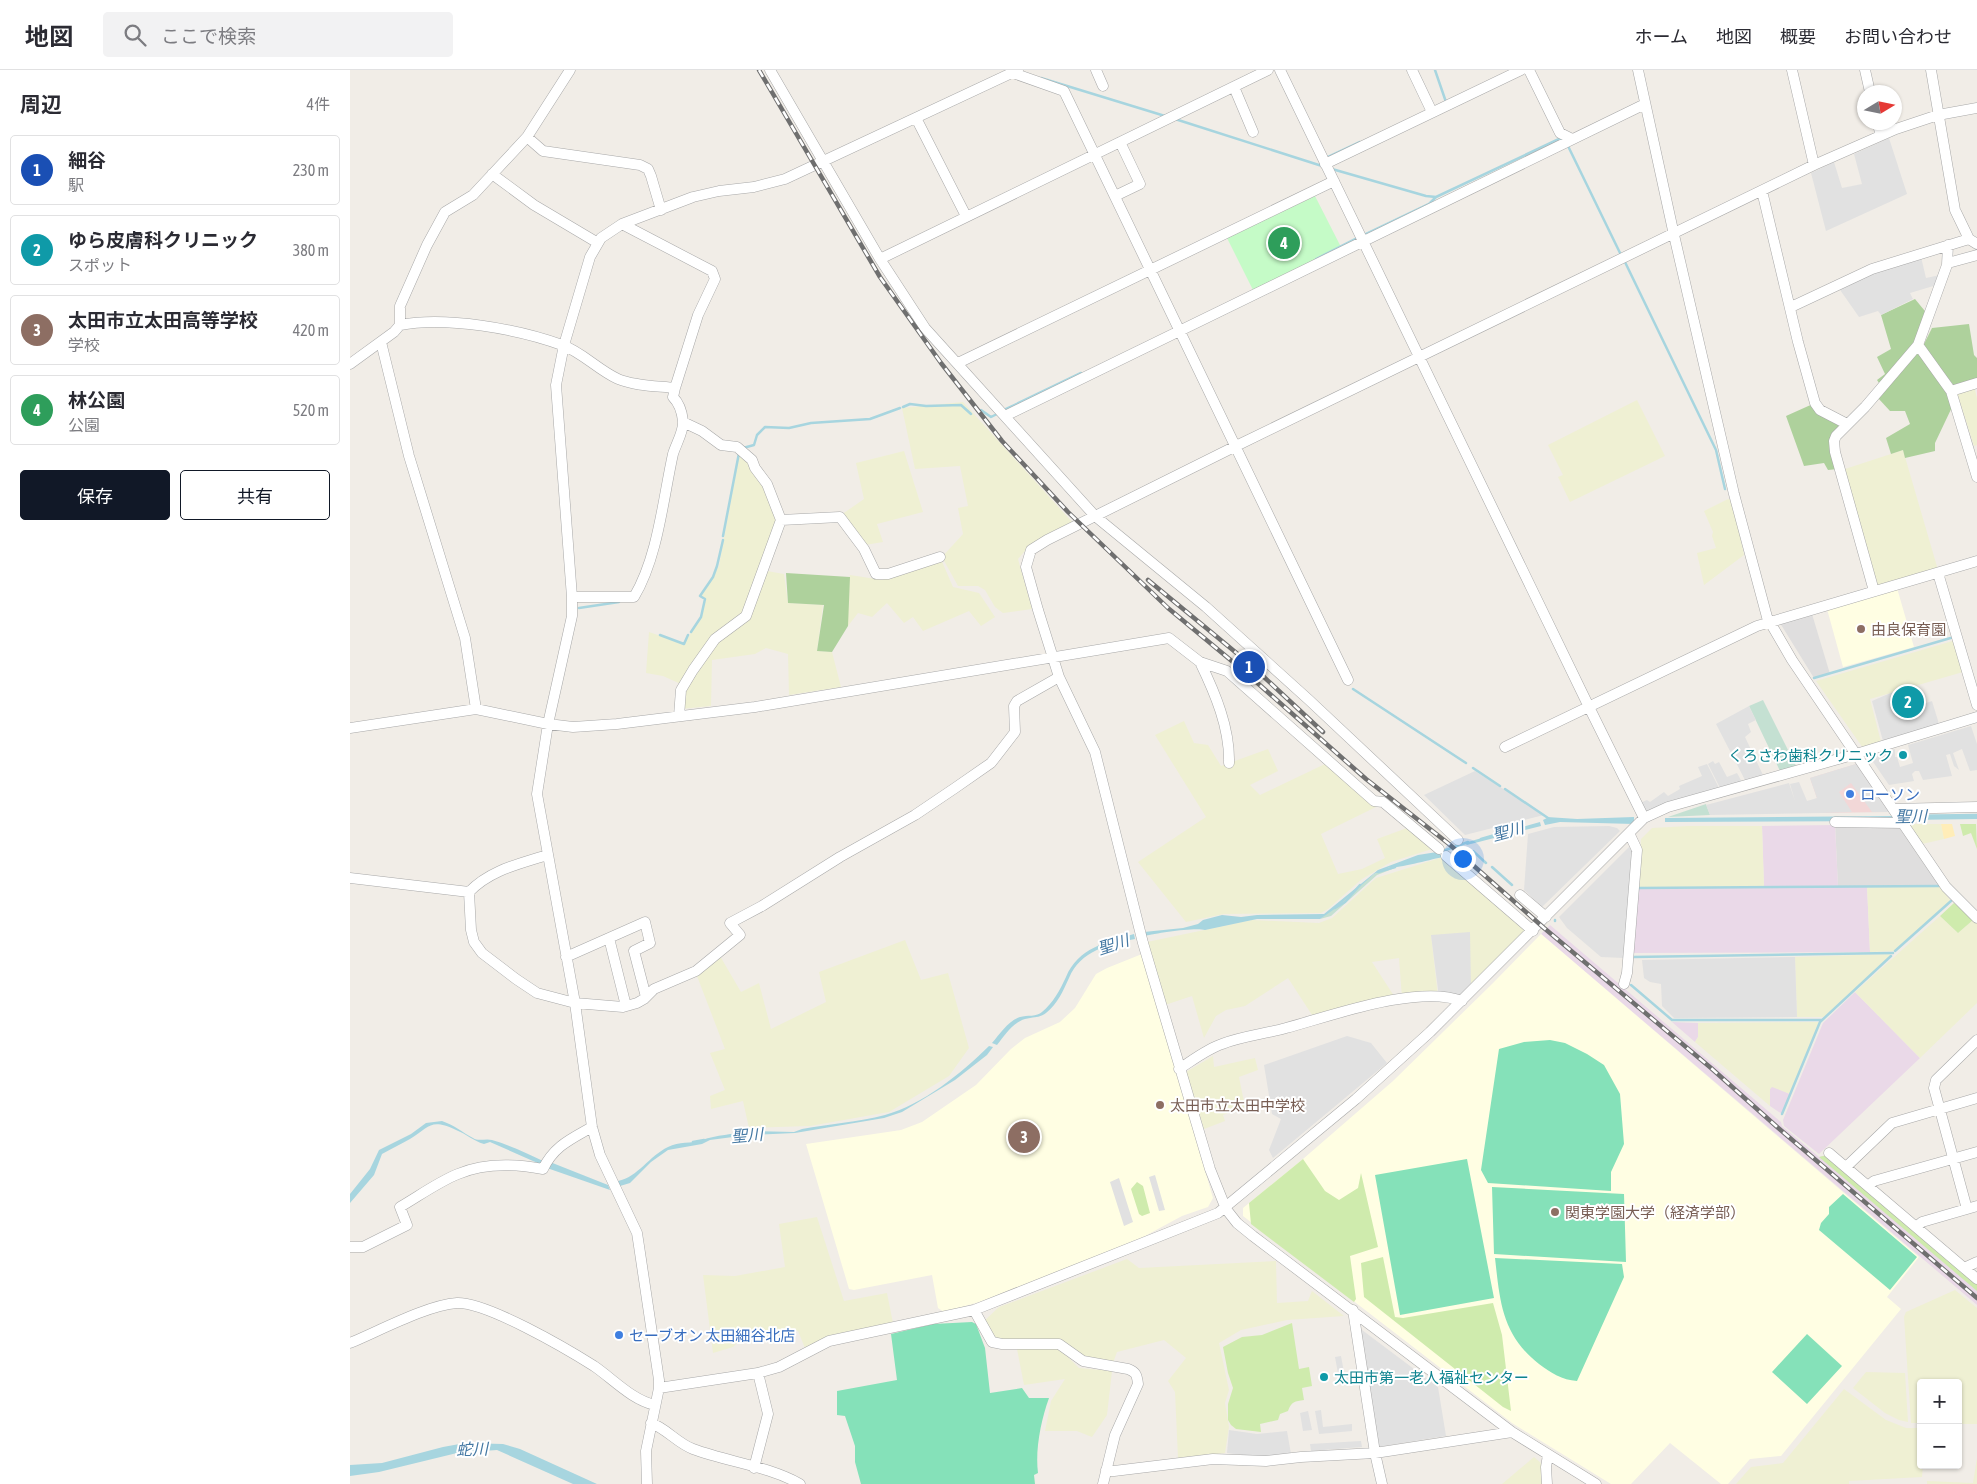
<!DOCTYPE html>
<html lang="ja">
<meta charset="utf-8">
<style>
body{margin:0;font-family:"Asap Condensed","Noto Sans JP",sans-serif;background:#f2f2f3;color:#2b2b33}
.controls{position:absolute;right:15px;bottom:15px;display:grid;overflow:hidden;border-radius:5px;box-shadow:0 1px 4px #0004}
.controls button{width:45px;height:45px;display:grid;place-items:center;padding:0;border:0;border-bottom:1px solid #e1e1e2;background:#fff;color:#2b2b33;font:25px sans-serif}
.compass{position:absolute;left:1507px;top:15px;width:45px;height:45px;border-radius:50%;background:#fff;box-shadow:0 1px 4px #0004;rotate:80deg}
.you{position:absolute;left:1112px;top:788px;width:18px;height:18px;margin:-12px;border:4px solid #fff;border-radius:50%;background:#1a73e8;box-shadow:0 0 0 8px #1a73e833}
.badge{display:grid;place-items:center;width:32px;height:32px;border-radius:50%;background:#111827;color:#fff;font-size:16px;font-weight:700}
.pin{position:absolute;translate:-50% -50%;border:2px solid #fff;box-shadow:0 1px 5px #0006}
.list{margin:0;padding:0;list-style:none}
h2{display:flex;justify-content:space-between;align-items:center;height:65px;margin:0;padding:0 20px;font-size:21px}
h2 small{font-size:16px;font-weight:400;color:#7c7c81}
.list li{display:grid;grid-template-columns:32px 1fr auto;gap:15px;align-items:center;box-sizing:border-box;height:70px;margin:0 10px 10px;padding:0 10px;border:1px solid #e1e1e2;border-radius:5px}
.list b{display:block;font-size:19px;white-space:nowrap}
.list p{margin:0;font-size:16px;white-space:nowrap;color:#7c7c81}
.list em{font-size:16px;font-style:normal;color:#7c7c81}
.actions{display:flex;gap:10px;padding:15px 20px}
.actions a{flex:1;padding:11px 0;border:1px solid #111827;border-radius:5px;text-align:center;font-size:18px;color:#111827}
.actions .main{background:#111827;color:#fff}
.icon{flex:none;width:28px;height:28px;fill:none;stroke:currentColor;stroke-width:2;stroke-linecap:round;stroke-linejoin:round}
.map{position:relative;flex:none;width:1627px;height:1414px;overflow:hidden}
header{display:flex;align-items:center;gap:30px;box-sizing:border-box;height:70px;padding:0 25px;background:#fff;border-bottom:1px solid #e1e1e2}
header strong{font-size:24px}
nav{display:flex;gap:28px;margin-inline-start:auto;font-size:18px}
.search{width:350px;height:45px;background:#f2f2f3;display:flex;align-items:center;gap:12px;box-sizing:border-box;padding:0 18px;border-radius:5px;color:#7c7c81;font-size:19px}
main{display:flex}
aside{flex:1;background:#fff}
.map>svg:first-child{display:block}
</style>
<header>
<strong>地図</strong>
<div class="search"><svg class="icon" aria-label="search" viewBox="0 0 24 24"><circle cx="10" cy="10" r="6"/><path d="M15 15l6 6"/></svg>ここで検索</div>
<nav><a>ホーム</a><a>地図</a><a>概要</a><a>お問い合わせ</a></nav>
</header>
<main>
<aside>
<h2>周辺<small>4件</small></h2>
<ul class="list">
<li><span class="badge" style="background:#1a4fb4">1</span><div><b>細谷</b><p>駅</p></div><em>230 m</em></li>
<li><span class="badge" style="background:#0f9aa8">2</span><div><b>ゆら皮膚科クリニック</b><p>スポット</p></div><em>380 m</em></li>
<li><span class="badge" style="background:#8d6e63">3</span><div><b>太田市立太田高等学校</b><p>学校</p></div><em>420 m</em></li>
<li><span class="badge" style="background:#2e9e5b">4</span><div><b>林公園</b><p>公園</p></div><em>520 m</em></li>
</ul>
<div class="actions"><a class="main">保存</a><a>共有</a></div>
</aside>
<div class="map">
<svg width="1627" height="1414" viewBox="0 0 1627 1414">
<rect width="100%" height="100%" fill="#f1ede7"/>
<path fill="#dfdede" d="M1462 544 1480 604 1464 608 1430 553Z
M1485 752 1546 753 1589 816 1488 817Z"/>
<path fill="#f2d7d7" d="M1506 694 1539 742 1472 743 1460 708Z"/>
<path fill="#ead9e8" d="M1485 755 1488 816H1517L1520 882 1283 883 1288 818 1414 817 1412 756Z
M1200 855 1431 1052 1432 1056 1469 1087 1477 1085 1627 1214V1235L1191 864Z
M1505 922 1570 988 1469 1084 1434 1056 1433 1050 1473 953Z
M1322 952 1348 953V967L1345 972Z
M1422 1016 1440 1024 1432 1044 1420 1036V1019Z"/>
<path fill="#fffee3" d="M1547 518 1564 577 1493 597 1477 539Z
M1191 864 1569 1187 1537 1227 1551 1239 1431 1386 1400 1389 1378 1414H1371L1320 1373 1281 1414H1261L1162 1353 893 1146V1138L953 1089 1043 1011 1143 913Z
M792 884 863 1128 858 1137 832 1146 795 1166 735 1191 629 1232 594 1242 588 1238 582 1205 504 1220 499 1219 456 1074 551 1060 572 1052 626 1015 661 979 675 968 710 952 725 938 746 904 757 898Z"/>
<path fill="#eff0d3" d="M1624 316 1627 328V375L1624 376 1607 323Z
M1287 330 1315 386 1220 432 1208 407 1213 405 1198 375Z
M613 332 724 454 680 475 668 489 682 539 653 543 645 537 635 520 628 516H608L592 487 613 464 608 438 618 436 610 396 565 399 552 338Z
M390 380 403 393 429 450 395 544 365 572 398 548 417 501 434 504 438 533 473 535 467 581 482 582 491 617 439 625 438 584 416 578 405 584 362 590 361 636 331 639 333 615 313 606 296 603 299 562 334 574 351 547 356 529 350 525 369 496Z
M1553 380 1588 500 1526 519 1492 400Z
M554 381 573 442 527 454 533 472 515 475 491 445 514 429 506 393Z
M1378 429 1383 431 1394 485 1354 515 1347 483 1366 478 1362 466 1363 462 1354 441Z
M590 487 603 517 629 523 645 547 631 556 619 541 573 561 563 547 554 553 537 533 522 547 508 543 498 556V518L500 505 532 510Z
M1606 570 1613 602 1520 629 1531 672 1513 678 1466 611Z
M834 651 844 673 858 675 871 696 918 679 928 701 900 715 910 725 975 694 1028 736 971 764 988 804 1012 799 1035 788 1027 769 1057 758 1082 779 1041 792 1012 809 978 839 971 843 874 844 836 852 788 792 856 747 805 665Z
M1559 754H1591L1594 769 1572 774Z
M1338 756H1412L1414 817 1288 818 1291 769 1302 758Z
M1093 787 1177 861 1121 917 1081 865 1088 926 1052 928 1049 888 1022 892 1046 929 962 945 938 908 895 936 876 940 866 946 854 968 842 926 815 935 797 872 902 850 969 853 982 848 1026 808Z
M1517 816H1589L1601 831 1545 881 1520 882Z
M1590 846 1608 863 1623 850 1627 854V933L1570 988 1505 922Z
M555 870 571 910 598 903 619 978 599 1006 539 1042 460 1056 399 1058 393 1031 361 1039 360 1026 375 1020 360 983 375 979 347 906 370 886 391 922 409 913 421 959 476 932 469 902Z
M1539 884 1541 886 1474 947H1447L1445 887Z
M1470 952 1440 1024 1422 1017 1420 1019V1036L1345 972 1348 967V953Z
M863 986 864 997 905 988 908 1000 889 1007 895 1037 873 1045 875 1051 854 1059 836 1002Z
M467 1147 494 1231 537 1223 543 1253 481 1265 455 1278 448 1261 387 1273 383 1277 363 1283 353 1205 385 1206 435 1197 429 1154Z
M777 1189 789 1198 926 1191 927 1233 958 1231 962 1221 994 1246 937 1250 891 1260 869 1273 879 1320 875 1333 879 1357 875 1383 828 1388 825 1322 818 1311 836 1288 814 1270 767 1282 763 1293 731 1290 712 1271 644 1270 633 1252 649 1237Z
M1605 1220 1627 1238V1354H1608V1313H1571V1353H1561L1554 1247 1556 1242Z
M703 1278 710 1279 729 1298 762 1301 757 1345 742 1367 727 1361H695L701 1331 715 1309 674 1315 667 1279Z
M1516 1302 1555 1303 1558 1352 1549 1350 1535 1343 1503 1318Z
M1494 1319 1536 1350 1556 1358H1571V1395H1573L1572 1407 1499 1411V1414H1386L1401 1397 1433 1393Z
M1184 1387 1191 1393 1193 1414H1152Z
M1627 1388V1414H1577V1411L1623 1413Z"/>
<path fill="#cfebad" d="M1610 754H1626L1627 779 1621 763 1613 766Z
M1604 833 1623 850 1608 863 1590 846Z
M1477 1085 1627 1214V1221L1469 1087Z
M953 1089 975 1121 989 1130 1008 1118 1011 1103 1028 1177 1000 1186 1006 1229 1004 1232 901 1154 899 1133Z
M787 1112 793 1116 800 1143 792 1146 789 1144 781 1119Z
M1033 1187 1045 1247 1053 1248 1143 1233 1152 1265 1161 1341 1153 1337 1014 1227 1011 1193Z
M942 1253 949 1299 959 1297 962 1316 952 1318 954 1330C945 1331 941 1332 938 1341L930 1344 928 1350 910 1354 911 1362 886 1359 881 1355 878 1350V1334L883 1318 878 1303 873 1277 892 1267 912 1265Z"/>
<path fill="#aed19c" d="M1565 229 1579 246 1568 275 1604 333 1585 373V381L1555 388 1553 380 1541 384 1536 368 1560 354 1555 341H1540L1528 328 1531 316 1527 310 1535 304 1527 287 1541 279 1531 245Z
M1619 254 1624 285 1627 288V310L1605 317 1573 276 1582 258Z
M1465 333 1487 349 1490 358 1484 371 1488 399 1478 400 1474 393 1454 396 1436 346Z
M436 503 500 507 498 556 482 582 467 581 474 535 438 533Z"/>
<path fill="#c4e0d2" d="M1413 630 1446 696 1430 701 1399 636Z
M1356 734 1360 745 1318 747Z
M1040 797 1045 798 1027 805 981 846 970 849 1024 804Z"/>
<path fill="#ffedb8" d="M1591 754H1602L1605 766 1594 769Z"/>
<path fill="#c5fbc7" d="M965 126 992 179 904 222 877 168Z"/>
<path fill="#85e1b9" d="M1200 970 1215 973 1237 984 1254 995 1270 1024 1274 1074 1261 1102V1121L1138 1113 1131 1100 1149 979 1174 972Z
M1117 1089 1144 1228 1050 1245 1025 1105Z
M1142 1117 1274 1124 1276 1192 1144 1184Z
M1493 1124 1567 1187 1540 1220 1469 1160 1471 1153 1479 1144V1137Z
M1145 1188 1272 1194 1274 1207 1227 1311C1212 1310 1201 1303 1189 1294 1152 1265 1150 1232 1145 1188Z
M622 1252 626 1254 635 1278 640 1323 672 1318 679 1328H699C691 1350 685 1380 688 1403L684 1405 685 1414H511L505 1392V1376L495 1346 487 1345V1321L547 1310 541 1264 583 1254Z
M1457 1264 1492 1296 1457 1334 1422 1302Z"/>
<path fill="#e1e1e1" d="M1539 68 1557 124 1476 161 1461 103 1484 92 1492 118 1512 114 1504 84Z
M1571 187 1576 208 1595 204 1590 214 1560 223 1563 229 1531 245 1528 241 1509 247 1488 217 1522 199Z
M1543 622 1549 642 1582 631 1589 654 1533 671 1522 631Z
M1399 636 1406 650 1398 654 1401 662 1395 667 1413 705 1395 710 1366 654Z
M1621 656 1627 674V700L1620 701 1612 679 1603 683 1609 700 1604 696 1600 684 1596 685 1602 706 1573 710 1569 701H1565L1562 704 1564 711 1539 715 1519 686 1545 679V687H1547L1550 697 1563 693 1558 675Z
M1363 691 1365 694 1369 692 1377 707 1387 703 1392 712 1370 718 1358 694Z
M1357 694 1369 718 1299 742 1294 740 1290 733 1297 730 1300 732 1314 722 1318 726 1330 719 1329 716 1352 706 1348 697Z
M1506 694 1539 742H1522L1501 713 1489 722 1502 742 1472 743 1469 734 1472 743 1360 745 1356 735 1439 713 1445 731 1440 714 1449 712 1457 731 1467 728 1460 708Z
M1125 701 1185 739 1194 745 1115 765 1074 725Z
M1259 756 1267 758 1270 761 1192 837 1174 820 1178 764 1204 757Z
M1279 777 1284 782 1274 888 1251 887 1217 858 1209 847Z
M1120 862 1121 917 1111 928 1089 927 1081 865Z
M1445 887 1447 947 1324 948 1312 936 1311 914 1300 912 1294 908 1292 890Z
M997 966 1021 973 1037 993 923 1088 919 1080 931 1049 922 1044 914 995Z
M805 1105 815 1140 809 1141 799 1107Z
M769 1108 783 1152 774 1156 760 1112Z
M1008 1257 1088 1317 1096 1366 1028 1377Z
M991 1286 996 1313 990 1314 985 1287Z
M971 1340 973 1357 1002 1354V1361L969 1364 965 1341Z
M958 1341 962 1360 953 1361 950 1343Z
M879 1360 907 1364 937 1361 941 1384 908 1387 877 1383Z
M1011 1371 1012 1377 961 1381 960 1374Z"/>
<path fill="#a7d5df" d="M1555 745 1627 746V749L1558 750Z
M1542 746 1545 751 1315 752V748Z
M1197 747 1227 749 1284 747V754L1210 752 1195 755 1193 750 1197 748Z
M1190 752 1191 756 1117 775 1114 773Z
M1087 782 1093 787C1083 789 1046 799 1040 797L1024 804 986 838 970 849H907L855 860C846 857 806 863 795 866L794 862 833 858 848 854 853 850 872 845 891 847 907 845 974 844 1028 800 1068 785Z
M784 864 785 869C758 875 731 880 719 908 713 921 708 933 696 943 690 948 682 947 675 949 662 953 655 965 647 975L642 973C650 964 658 951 670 947 677 945 687 947 692 942 703 933 710 920 716 907 728 878 756 872 784 864Z
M639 976 643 977 637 985 605 1010 552 1042 534 1048 445 1063 402 1065 401 1061 444 1062 452 1059C479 1054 508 1052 535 1045 572 1035 612 1003 639 976Z
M92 1051C104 1055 112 1062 123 1068 129 1072 135 1068 142 1070 159 1075 177 1083 193 1091L192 1095 140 1072 134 1074C123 1071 117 1064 106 1060 80 1048 80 1057 60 1069 51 1074 41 1079 32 1084L24 1105 0 1133V1124L20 1099 29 1080 61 1064 76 1053Z
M398 1062V1065L360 1070 352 1074 318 1080 301 1092 280 1113 270 1116 268 1111C288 1107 299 1086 318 1077 329 1071 341 1074 352 1070 367 1065 382 1064 398 1062Z
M200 1092 258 1115 260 1120 197 1098Z
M115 1373 153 1374 170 1379 247 1414H223L147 1380 107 1383 29 1402 0 1406V1395L32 1393 93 1377Z"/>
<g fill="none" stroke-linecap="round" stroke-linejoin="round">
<path stroke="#a7d5df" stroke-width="2.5" d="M1085 0 1096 32
M691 8 815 46
M825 49 972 96
M1218 76 1271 185
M976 88 1010 72
M982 99 1076 126 1086 127 1209 69 1212 71
M1014 165 1079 134 1086 127
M966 189 1007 168
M1274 190 1366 380 1375 419
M553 337 560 334 576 336 611 335 621 344
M631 340 641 347 647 344
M654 340 731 303
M393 378 404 375 407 365 415 357 439 358 461 353 520 349 550 338
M373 466 389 383
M229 538 269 532
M341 562 351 547 355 529 350 526 363 507 367 496 373 470
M310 565 334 574 338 565
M1464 608 1604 567
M1003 619 1116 693
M1123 698 1150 716
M1155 719 1198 748
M1551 746 1627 745
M1131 769 1162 760
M1093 781 1118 772
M1123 781 1136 793
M1142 797 1162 815
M1028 802 1045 797
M1288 820V818L1589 816
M985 838 995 832 1010 815
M1205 851V850
M1545 881 1601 831
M1283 887 1543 883
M1281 915 1322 950H1472
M1432 1044 1470 952 1541 886
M343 1072 354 1070"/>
<defs>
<path id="minor" d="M420 0 530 189 575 258 745 446 856 537 959 630 1108 770
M746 0 753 16
M930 0 1239 637 1294 748
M1062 0 1082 42
M1179 0 1210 63 1222 69
M1288 0 1324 165 1384 424 1417 547 1442 590 1596 817 1627 848
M1442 0 1464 95
M1515 0 1520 22
M1581 0 1605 140 1619 169 1627 174
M663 3 714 21 998 610
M884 17 903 62
M566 48 616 146
M1527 52 1531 65
M177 67 193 81 290 95 298 99 301 106 311 140
M975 94 1171 0
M142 104 184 135 248 173
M1412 121 1448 272 1465 333 1470 340 1497 354
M765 126 790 114 770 72
M530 189 918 0
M1598 193 1627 185
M1441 237 1522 199 1619 169
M50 255C96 246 168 259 212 275 232 282 248 300 268 309 285 316 307 316 325 318
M31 272 59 386 115 568 126 639
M1568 275 1601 321 1627 407
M608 293 984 111
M0 294 44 262 50 255V236L77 175 95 142 123 125 177 67 220 0
M1601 321 1627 313
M655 346 1295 34
M431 450 490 447 514 479 526 504H538L590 487
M1588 503 1627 635
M1524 521 1485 382 1484 371 1486 366 1515 337 1568 275 1597 195 1598 175
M222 527H284C308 487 313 429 323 384 326 374 334 361 333 351 332 342 329 333 323 327L325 318 348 245 365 209 362 201 272 154
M850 592C865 623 880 658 879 693
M329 646 331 620 343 600 365 569 396 546 431 450 417 414 405 398 402 390 387 377 371 375 352 361 333 352
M0 658 126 639 198 654 223 657 267 654 405 637 819 568 850 592 877 601 1024 731 1033 732 1089 779
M1155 677 1407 556 1627 491
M1544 739 1627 737
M1485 752 1553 753
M197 785C169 794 140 800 119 822L121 860 124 872 132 883 166 909 187 923 225 933 273 937 287 933 294 929 304 919 346 901 390 865 380 853 412 836 490 787 565 745 605 718 641 693 665 662 664 636 667 631 709 607
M1096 786 1183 861
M0 808 119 822
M1170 825 1196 847
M259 868 276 936
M216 887 295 852 300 873 284 881 296 927
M1274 914 1277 903 1287 780 1279 763
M829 999C843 990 857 979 872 974 893 966 915 964 936 958 981 946 1068 914 1112 931
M1479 1083 1627 1209
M1496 1097 1542 1053 1627 1028
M1518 1116 1524 1111 1627 1082
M1617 1139 1584 1018 1586 1010 1627 970
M1566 1157 1572 1152 1627 1136
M0 1177H13L57 1155 50 1137C69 1126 88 1112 108 1104 134 1093 166 1094 193 1099 204 1076 221 1069 242 1057
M1614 1198 1627 1192
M624 1240 642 1272 652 1274H709L733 1291 778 1299C786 1302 787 1305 788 1314L765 1365 753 1414
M1003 1240 1025 1383 1032 1414
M0 1273C29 1261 77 1235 107 1233 137 1232 217 1279 244 1296 263 1309 282 1330 305 1335
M309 1318 408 1303 429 1297 479 1271 624 1240 868 1143 1006 1029 1080 962 1294 748 1318 737 1506 684 1627 647
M301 1353C317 1359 327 1373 343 1379 378 1392 418 1396 450 1414
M404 1398 418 1344 408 1303
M756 1400 764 1401 863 1389 916 1391 951 1387 1025 1383 1162 1362
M297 1414 296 1381 309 1318V1310L289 1176 287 1163 250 1085 242 1057 225 933 187 724 198 654 222 546V527L206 315 214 275 240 187 251 168 272 154 343 127 369 121 404 117 435 109 668 0
M1197 1414 1196 1397 1198 1385
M1246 1414 1162 1362 903 1166 887 1153 876 1139 860 1099 793 873 745 682 709 607 688 540 676 497 681 480 697 470 886 376 1464 95 1546 59 1588 45 1627 38"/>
</defs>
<use href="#minor" stroke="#a8a8a8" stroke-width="11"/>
<use href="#minor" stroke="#fff" stroke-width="10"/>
<defs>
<path id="rail" d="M409 0 530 207 591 293 652 371 718 442 818 538 895 602 1016 709 1099 774 1194 858 1361 998 1426 1056 1627 1228
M798 510 901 595 973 662"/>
</defs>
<use href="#rail" stroke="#6f6f6f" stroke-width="4.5"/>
<use href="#rail" stroke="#fff" stroke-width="2.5" stroke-dasharray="8" stroke-linecap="butt"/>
</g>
<g fill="#8d6e63" stroke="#fff" stroke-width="2">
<circle cx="1511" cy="559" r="5"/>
<circle cx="810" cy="1035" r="5"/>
<circle cx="1205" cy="1142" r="5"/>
</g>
<g fill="#0f9aa8" stroke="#fff" stroke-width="2">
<circle cx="1553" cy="685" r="5"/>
<circle cx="974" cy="1307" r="5"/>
</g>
<g fill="#3f7fe0" stroke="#fff" stroke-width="2">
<circle cx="1500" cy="724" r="5"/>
<circle cx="269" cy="1265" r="5"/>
</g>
<g text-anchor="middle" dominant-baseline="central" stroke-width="4" stroke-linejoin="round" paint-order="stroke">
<g font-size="15" fill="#785e54" stroke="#fff" text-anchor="start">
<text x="1521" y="559">由良保育園</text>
<text x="820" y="1035">太田市立太田中学校</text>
<text x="1215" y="1142">関東学園大学（経済学部）</text>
</g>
<g font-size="15" fill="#0d838f" stroke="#fff" text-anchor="end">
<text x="1543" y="685">くろさわ歯科クリニック</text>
<text x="984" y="1307" text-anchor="start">太田市第一老人福祉センター</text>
</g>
<g font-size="15" fill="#366cbe" stroke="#fff" text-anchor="start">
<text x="1510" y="724">ローソン</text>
<text x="279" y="1265">セーブオン 太田細谷北店</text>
</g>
<g font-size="16" font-style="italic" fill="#4478a3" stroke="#fff">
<text transform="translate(1561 746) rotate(-1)">聖川</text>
<text transform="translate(1158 761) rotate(-15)">聖川</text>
<text transform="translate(763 874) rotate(-18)">聖川</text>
<text transform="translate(397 1065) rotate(-5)">聖川</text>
<text transform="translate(122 1379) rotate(-2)">蛇川</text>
</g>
</g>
</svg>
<div class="controls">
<button>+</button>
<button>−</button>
</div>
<svg class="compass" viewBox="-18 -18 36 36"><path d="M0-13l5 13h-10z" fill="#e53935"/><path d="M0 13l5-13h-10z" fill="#7c7c81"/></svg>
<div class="you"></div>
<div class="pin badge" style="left:899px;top:597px;background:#1a4fb4">1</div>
<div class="pin badge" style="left:1558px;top:632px;background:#0f9aa8">2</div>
<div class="pin badge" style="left:674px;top:1067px;background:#8d6e63">3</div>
<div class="pin badge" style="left:934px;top:173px;background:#2e9e5b">4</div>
</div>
</main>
